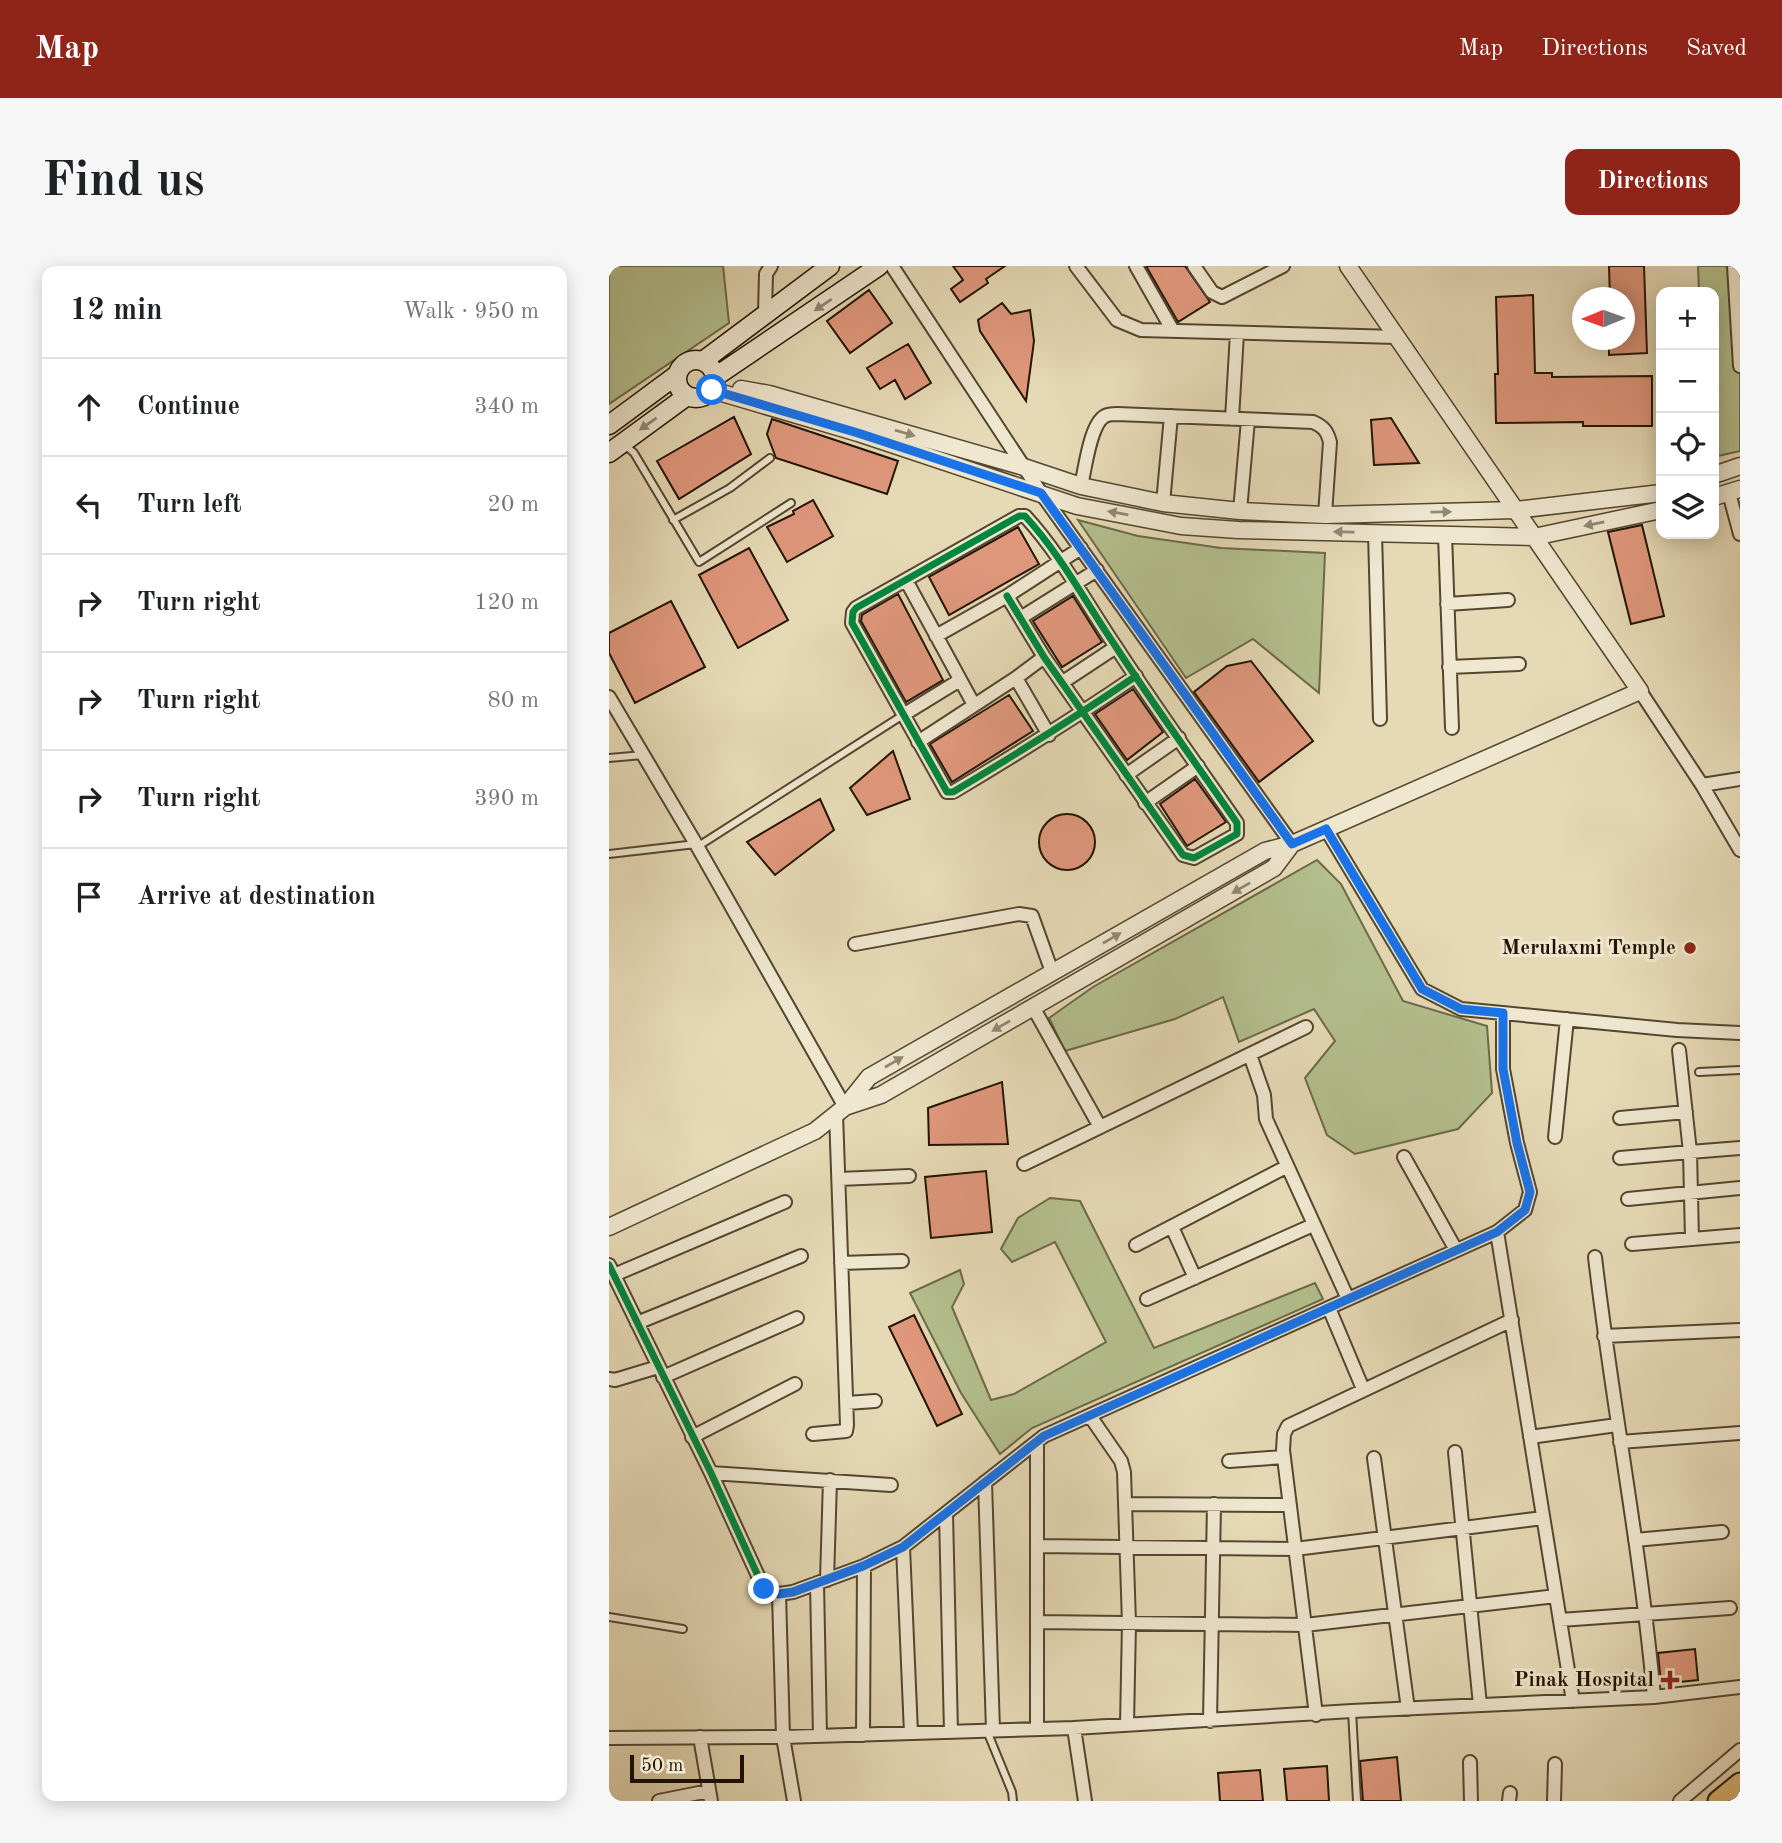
<!DOCTYPE html>
<meta charset="utf-8">
<style>
body{margin:0;font-family:"Old Standard TT",serif;background:#f6f6f6;color:#202124}
.controls{position:absolute;right:21px;top:21px;display:grid;overflow:hidden;border-radius:14px;box-shadow:0 4px 18px #0003}
.controls button{width:63px;height:63px;display:grid;place-items:center;padding:0;border:0;border-bottom:2px solid #e0e0e0;background:#fff;color:#202124;font:35px sans-serif}
.compass{position:absolute;left:963px;top:21px;width:63px;height:63px;border-radius:50%;background:#fff;box-shadow:0 4px 18px #0003;rotate:269deg}
.scale{position:absolute;left:21px;bottom:18px;width:114px;box-sizing:border-box;padding-left:7px;border:4px solid #221402;border-top:0;font-size:19px;line-height:24px;white-space:nowrap;color:#221402;-webkit-text-stroke:5px #efe7d0;paint-order:stroke}
.stop{position:absolute;width:21px;height:21px;margin:-16px;border:5px solid #1a73e8;border-radius:50%;background:#fff}
.stop.end{background:#1a73e8;border-color:#fff;box-shadow:0 2px 7px #0008}
.list{margin:0;padding:0;list-style:none}
h2{display:flex;justify-content:space-between;align-items:center;height:91px;margin:0;padding:0 28px;font-size:30px}
h2 small{font-size:23px;font-weight:400;color:#757577}
.list li{display:grid;grid-template-columns:46px 1fr auto;gap:21px;align-items:center;box-sizing:border-box;height:98px;padding:0 28px;border-top:2px solid #e0e0e0}
.list b{display:block;font-size:26px;white-space:nowrap}
.list em{font-size:23px;font-style:normal;color:#757577}
.icon{flex:none;width:38px;height:38px;fill:none;stroke:currentColor;stroke-width:2;stroke-linecap:round;stroke-linejoin:round}
.map{position:relative;flex:none;width:1131px;height:1535px;overflow:hidden;border-radius:14px}
header{display:flex;align-items:center;gap:42px;box-sizing:border-box;height:98px;padding:0 35px;background:#8f2418;color:#fff}
header strong{font-size:33px}
nav{display:flex;gap:38px;margin-inline-start:auto;font-size:24px}
.intro{display:flex;align-items:center;justify-content:space-between;box-sizing:border-box;height:168px;padding:0 42px}
h1{margin:0;font-size:49px}
.button{padding:18px 32px;border-radius:14px;background:#8f2418;color:#fff;font-size:24px;font-weight:700}
main{display:flex;gap:42px;padding:0 42px}
aside{flex:1;background:#fff;border-radius:14px;box-shadow:0 4px 18px #0003}
.map>svg:first-child{display:block}
</style>
<header>
<strong>Map</strong>
<nav><a>Map</a><a>Directions</a><a>Saved</a></nav>
</header>
<div class="intro"><h1>Find us</h1><a class="button">Directions</a></div>
<main>
<aside>
<h2>12 min<small>Walk · 950 m</small></h2>
<ul class="list">
<li><svg class="icon" aria-label="ahead" viewBox="0 0 24 24"><path d="M12 20V5M6 11l6-6 6 6"/></svg><div><b>Continue</b></div><em>340 m</em></li>
<li><svg class="icon" aria-label="left" viewBox="0 0 24 24"><path d="M17 20v-9H6M10 6l-5 5 5 5"/></svg><div><b>Turn left</b></div><em>20 m</em></li>
<li><svg class="icon" aria-label="right" viewBox="0 0 24 24"><path d="M7 20v-9h11M14 6l5 5-5 5"/></svg><div><b>Turn right</b></div><em>120 m</em></li>
<li><svg class="icon" aria-label="right" viewBox="0 0 24 24"><path d="M7 20v-9h11M14 6l5 5-5 5"/></svg><div><b>Turn right</b></div><em>80 m</em></li>
<li><svg class="icon" aria-label="right" viewBox="0 0 24 24"><path d="M7 20v-9h11M14 6l5 5-5 5"/></svg><div><b>Turn right</b></div><em>390 m</em></li>
<li><svg class="icon" aria-label="arrive" viewBox="0 0 24 24"><path d="M6 21V4h12l-3 4 3 4H6"/></svg><div><b>Arrive at destination</b></div></li>
</ul>
</aside>
<div class="map">
<svg width="1131" height="1535" viewBox="0 0 1131 1535">
<rect width="100%" height="100%" fill="#e6dab6"/>
<filter id="stains"><feTurbulence type="fractalNoise" baseFrequency=".00286" numOctaves="4"/><feColorMatrix values="0 0 0 0 .2 0 0 0 0 .09 0 0 0 0 .02 0 0 0 .5 -.17"/></filter>
<radialGradient id="worn" r=".72"><stop offset=".6" stop-color="#630" stop-opacity="0"/><stop offset="1" stop-color="#630" stop-opacity=".3"/></radialGradient>
<path fill="#b4c08e" stroke="#6b6a48" stroke-width="2" d="M0 0H114L120 57 0 138Z
M1089 0H1131V185L1105 191V26H1090Z
M469 254 529 270 612 282 716 287 710 427 644 373 577 412Z
M708 594 732 618 794 735 878 760 883 827 849 863 746 888 718 869 696 812 726 775 705 743 630 776 614 731 566 753 456 785 440 752 484 721Z
M441 932 471 935 545 1082 706 1017 714 1033 423 1162 391 1188 352 1127 301 1027 351 1004 355 1018 343 1041 382 1134 405 1128 497 1076 446 976 403 996 392 983 409 952Z"/>
<path fill="#e0987d" stroke="#221402" stroke-width="2" d="M344 0H396L377 13 379 17 351 36 342 23 354 14Z
M537 0H576L601 36 569 56Z
M1000 0H1035L1038 87 1000 89V74H1016V32H1001Z
M260 24 283 57 241 87 218 55Z
M924 29 926 107H943V111L1043 110V160H974V156L887 157 886 108H889L887 31Z
M393 37 402 48 421 44 425 75 417 135 371 65 369 54Z
M299 78 322 117 296 133 286 114 271 123 258 102Z
M125 151 142 188 70 233 48 195Z
M782 152 810 197 765 199 762 154Z
M163 153 289 195 278 228 167 192 158 168Z
M204 234 224 270 178 296 158 261 185 248 184 245Z
M1033 259 1055 350 1022 358 999 266Z
M409 261 430 298 340 349 320 311Z
M140 282 179 354 129 382 90 309Z
M289 328 334 414 297 436 252 355 253 349Z
M464 330 493 376 453 401 424 355Z
M62 335 96 401 26 437 0 387V367Z
M642 395 704 475 650 516 585 426 618 400Z
M524 423 554 466 518 494 486 448Z
M400 429 424 465 343 516 321 478Z
M284 485 301 533 258 549 241 522Z
M586 513 617 556 578 580 551 538Z
M211 533 225 564 166 609 138 576Z
M430 576a28 28 0 1 1 56 0a28 28 0 1 1-56 0Z
M393 816 399 878 320 879 319 842Z
M377 905 383 966 322 972 316 911Z
M305 1049 353 1148 328 1160 280 1061Z
M1086 1383 1089 1414 1052 1418 1049 1387Z
M788 1491 792 1535H754L751 1495Z
M718 1500 720 1535H678L675 1503Z
M651 1504 654 1535H611L609 1507Z"/>
<g fill="none" stroke-linecap="round" stroke-linejoin="round">
<defs>
<path id="service" d="M15 178 25 187 90 296 182 237
M64 254 121 222 161 192
M0 492 34 489
M88 581 294 449
M0 588 87 578
M1090 806 1131 804
M0 1351 74 1363
M743 1445 748 1535
M378 1465 403 1526 404 1535"/>
<path id="minor" d="M283 0 432 227 683 578
M467 0 508 54 532 64 788 71
M527 0 564 65
M585 0 603 26 613 31 674 0
M1125 0 1131 100
M156 46 157 8 162 0
M623 153 628 67
M472 220C476 204 481 158 496 150 500 148 504 148 508 148L704 156C715 161 718 165 721 176L716 249
M1120 227 1131 268
M554 237 562 150
M631 245 639 154
M766 267 771 453
M836 269 843 462
M298 316 365 439
M398 330 435 391 574 589 585 592 628 568V557C588 499 546 441 507 381 477 337 452 289 416 250H410L247 342 244 346 243 357 338 526H344C406 489 467 451 527 410
M838 338 899 334
M413 351 488 304
M327 370 398 330 472 282
M840 401 910 398
M407 412 440 469
M454 416 507 381
M1031 425 1093 519 1131 584
M0 431 87 578 236 841
M294 449 351 414
M309 476 407 412 435 391
M517 509 570 472
M1093 519 1131 513
M536 537 589 500
M717 563 813 723 852 743 1068 764 1131 767
M246 678 410 648 423 650 443 706
M424 741 491 861
M1070 784 1081 886 1131 882
M641 789 655 829 657 853 739 1033
M1011 852 1077 846
M946 871 958 753
M795 891 847 984
M1011 892 1081 886 1083 973
M415 898 697 761
M230 913 300 910
M1019 933 1131 922
M563 961 586 1012
M888 966 964 1435
M1023 978 1131 969
M527 979 677 901
M986 991C1003 1138 1032 1284 1045 1431
M232 997 293 995
M0 999 102 1207 155 1323 170 1328 184 1326 255 1300 294 1281 435 1170 888 966 916 944 921 926 908 877 894 803V747
M5 1009 176 936
M538 1033 704 959
M720 1042 754 1123
M28 1057 192 990
M995 1070 1131 1064
M54 1111 188 1052
M0 1113 6 1114 49 1101
M238 1137 266 1135
M481 1150 512 1195 515 1206 520 1357 518 1459
M204 1168 237 1165 238 1159 227 848
M83 1171 186 1118
M921 1171 1008 1159
M428 1176V1463
M1011 1176 1131 1167
M846 1186 871 1439
M765 1192 799 1443
M620 1195 675 1191
M102 1207 282 1219
M376 1216 384 1464
M516 1238 681 1239
M337 1247 342 1466
M1026 1274 1113 1266
M428 1280 686 1283 934 1252
M294 1281 302 1467
M218 1314 221 1214
M208 1317 211 1470
M170 1328 174 1471 185 1535
M951 1354 1121 1342
M428 1356 696 1359 947 1330
M707 1449 674 1184 675 1168 679 1160 903 1054
M601 1455 605 1238
M465 1462 476 1535
M254 1469 255 1300
M91 1471 102 1535
M0 1472 174 1471 465 1462 743 1445 1045 1431 1131 1421
M861 1496 862 1535
M50 1535 100 1525
M900 1535 901 1527
M945 1535 946 1498
M1071 1535 1131 1484"/>
<path id="tertiary" d="M132 123 160 128 415 201 472 220 554 237 631 245 716 249 907 244 1052 227
M103 124 249 167 468 240 572 260 629 264 925 271 1052 244
M1105 209 1131 200
M1105 231 1131 223
M236 841 272 829 665 602 683 578
M0 961 206 865 236 841 260 811 656 585 683 578 1031 425 739 0"/>
<path id="secondary" d="M68 113a19 19 0 1 1 38 0a19 19 0 1 1-38 0Z
M94 95 221 0
M106 111 270 0
M0 159 69 108
M0 187 78 130
M1130 1535 1131 1534"/>
<path id="primary" d="M1109 1535 1131 1517"/>
</defs>
<use href="#service" stroke="#53462f" stroke-width="10"/>
<use href="#minor" stroke="#53462f" stroke-width="16"/>
<use href="#tertiary" stroke="#53462f" stroke-width="19"/>
<use href="#secondary" stroke="#221402" stroke-width="21"/>
<use href="#primary" stroke="#221402" stroke-width="23"/>
<use href="#service" stroke="#efe7d0" stroke-width="6"/>
<use href="#minor" stroke="#efe7d0" stroke-width="12"/>
<use href="#tertiary" stroke="#efe7d0" stroke-width="16"/>
<use href="#secondary" stroke="#efe7d0" stroke-width="18"/>
<use href="#primary" stroke="#e3bd7b" stroke-width="19"/>
<defs>
<path id="cycleway" d="M398 330 435 391 574 589 585 592 628 568V557C588 499 546 441 507 381 477 337 452 289 416 250H410L247 342 244 346 243 357 338 526H344C406 489 467 451 527 410
M0 999 102 1207 155 1323 170 1328 184 1326 255 1300 294 1281 435 1170 888 966 916 944 921 926 908 877 894 803V747"/>
</defs>
<use href="#cycleway" stroke="#efe7d0" stroke-width="11"/>
<use href="#cycleway" stroke="#00873e" stroke-width="7"/>
</g>
<defs><path id="oneway-solid" d="M-6-.8H1V-3.2L6.5 0L1 3.2V.8H-6Z" transform="scale(1.75)"/></defs>
<g fill="#938873">
<use href="#oneway-solid" transform="translate(214 39) rotate(146)"/>
<use href="#oneway-solid" transform="translate(39 158) rotate(145)"/>
<use href="#oneway-solid" transform="translate(296 167) rotate(16)"/>
<use href="#oneway-solid" transform="translate(832 246) rotate(-1)"/>
<use href="#oneway-solid" transform="translate(509 247) rotate(-170)"/>
<use href="#oneway-solid" transform="translate(985 258) rotate(168)"/>
<use href="#oneway-solid" transform="translate(735 266) rotate(-179)"/>
<use href="#oneway-solid" transform="translate(632 622) rotate(150)"/>
<use href="#oneway-solid" transform="translate(503 672) rotate(-30)"/>
<use href="#oneway-solid" transform="translate(392 760) rotate(150)"/>
<use href="#oneway-solid" transform="translate(285 796) rotate(-30)"/>
</g>
<g fill="none" stroke-linecap="round" stroke-linejoin="round">
<path stroke="#1a73e8" stroke-width="9" d="M103 124 249 167 432 227 683 578 717 563 813 723 852 743 894 747V803L908 877 921 926 916 944 888 966 435 1170 294 1281 254 1300 184 1326 170 1328 155 1323"/>
</g>
<g fill="#8f2418" stroke="#efe7d0" stroke-width="2.5">
<circle cx="1081" cy="682" r="7"/>
<path d="M1057.5 1403.5h7v7h7v7h-7v7h-7v-7h-7v-7h7z"/>
</g>
<g text-anchor="middle" dominant-baseline="central" stroke-width="6" stroke-linejoin="round" paint-order="stroke">
<g font-size="21" font-weight="bold" fill="#221402" stroke="#efe7d0" text-anchor="end">
<text x="1067" y="682">Merulaxmi Temple</text>
<text x="1045" y="1414">Pinak Hospital</text>
</g>
</g>
<rect width="100%" height="100%" filter="url(#stains)"/>
<rect width="100%" height="100%" fill="url(#worn)"/>
</svg>
<div class="controls">
<button>+</button>
<button>−</button>
<button><svg class="icon" aria-label="locate" viewBox="0 0 24 24"><circle cx="12" cy="12" r="6"/><path d="M12 2v4M12 18v4M2 12h4M18 12h4"/></svg></button>
<button><svg class="icon" aria-label="layers" viewBox="0 0 24 24"><path d="M12 4l9 5-9 5-9-5zM3 14l9 5 9-5"/></svg></button>
</div>
<svg class="compass" viewBox="-18 -18 36 36"><path d="M0-13l5 13h-10z" fill="#e53935"/><path d="M0 13l5-13h-10z" fill="#757577"/></svg>
<div class="scale">50 m</div>
<div class="stop" style="left:103px;top:124px"></div>
<div class="stop end" style="left:155px;top:1323px"></div>
</div>
</main>
